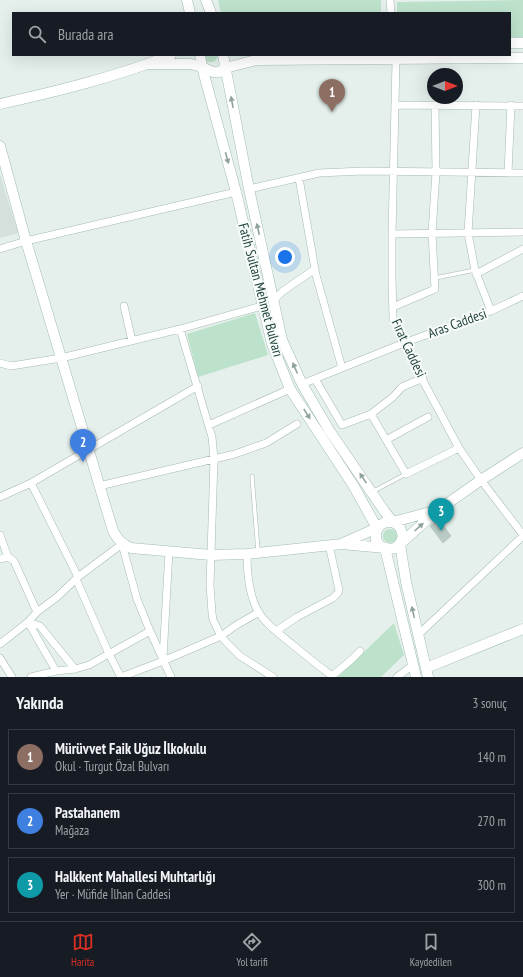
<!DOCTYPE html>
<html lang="tr">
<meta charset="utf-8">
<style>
body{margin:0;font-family:"PT Sans Narrow",sans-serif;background:#20242c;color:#f1f3f6}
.compass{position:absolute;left:427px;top:68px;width:36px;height:36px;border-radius:50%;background:#171b24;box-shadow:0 4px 16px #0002;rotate:90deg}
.you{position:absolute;left:285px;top:257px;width:14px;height:14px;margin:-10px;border:3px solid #fff;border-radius:50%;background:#1a73e8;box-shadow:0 0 0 6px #1a73e833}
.badge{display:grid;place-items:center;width:26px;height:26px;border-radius:50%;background:#d93025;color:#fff;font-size:13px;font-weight:700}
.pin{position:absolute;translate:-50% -33px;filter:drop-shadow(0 1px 2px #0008)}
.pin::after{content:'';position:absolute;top:21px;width:14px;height:12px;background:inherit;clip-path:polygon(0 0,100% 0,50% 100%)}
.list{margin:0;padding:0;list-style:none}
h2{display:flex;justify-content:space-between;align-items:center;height:52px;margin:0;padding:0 16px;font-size:17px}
h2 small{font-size:13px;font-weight:400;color:#9ea1a6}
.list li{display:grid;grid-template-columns:26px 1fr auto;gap:12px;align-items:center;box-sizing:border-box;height:56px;margin:0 8px 8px;padding:0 8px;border:1px solid #363941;border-radius:0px}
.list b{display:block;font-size:15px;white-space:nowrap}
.list p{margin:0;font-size:13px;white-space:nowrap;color:#9ea1a6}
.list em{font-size:13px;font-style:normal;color:#9ea1a6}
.icon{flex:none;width:22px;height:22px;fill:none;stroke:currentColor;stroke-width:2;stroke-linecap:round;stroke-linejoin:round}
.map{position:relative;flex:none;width:523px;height:677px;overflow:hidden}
.search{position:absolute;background:#171b24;box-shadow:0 4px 16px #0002;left:12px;right:12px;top:12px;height:44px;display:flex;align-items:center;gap:10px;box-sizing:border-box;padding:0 14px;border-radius:0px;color:#9ea1a6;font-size:15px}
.sheet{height:244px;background:#171b24}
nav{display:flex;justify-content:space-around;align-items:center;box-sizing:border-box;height:56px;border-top:1px solid #363941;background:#171b24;font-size:11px;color:#9ea1a6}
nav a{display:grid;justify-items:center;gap:2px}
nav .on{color:#d93025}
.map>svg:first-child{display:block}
</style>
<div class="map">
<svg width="523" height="677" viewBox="0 0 523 677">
<rect width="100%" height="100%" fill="#e5f0ec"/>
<path fill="#d3e0db" d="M0 174 18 233 0 238Z"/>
<path fill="#bde2cb" d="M218 0H381V13H221Z
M523 0V37H510V13H397V2Z
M202 55H219L215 61C209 64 205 61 202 55Z
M255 313 268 355 198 377 187 334Z
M383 536a7 7 0 1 1 14 0a7 7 0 1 1-14 0Z
M394 623 404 655 381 677H338Z"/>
<path fill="#bacbc6" stroke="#b7cac4" d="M439 520 451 536 443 543 430 526Z"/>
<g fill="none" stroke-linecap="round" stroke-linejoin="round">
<defs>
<path id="lane" d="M435 278 475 270
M252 476 258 551
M372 492 406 474"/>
<path id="street" d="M390 0 391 13
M396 60 392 234V279L393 319 407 351 459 448 481 480 523 535
M395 105 523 106
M476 105 468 233 475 270 491 311
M508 173 511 105
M299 178 316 275 342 368
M249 189 319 173 363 171 523 173
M392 234 523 232
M0 249 26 241 236 192
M476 274 523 249
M274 300 283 291 315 269
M124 306 132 341
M393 307 435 289 432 233 436 172 435 105
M180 329 212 437 214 459 210 585 212 613 213 620 221 636 227 643 240 656 273 677
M0 363 11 366 61 358 180 329 262 306
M315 379 342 425 371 414 393 397 402 387 423 378
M302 384 404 343 491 311 523 296
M371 414 406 474 459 448
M209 425 290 389
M386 440 428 417
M31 483 78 577
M99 486 235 454 266 443 297 424
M0 497 31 483 198 386
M0 535 8 557
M247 554C247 572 249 595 258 611 266 625 281 635 293 645 306 656 319 666 332 676L331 677
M0 559 8 557 14 561 37 612
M76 579 109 654 121 677 163 661 221 636 235 626 259 612
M28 622 40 626 75 669
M28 622 56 671
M276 631 297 617 333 598 338 593 339 590 329 545
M419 634 523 536
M0 644 28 622 37 612 57 597 78 577 122 544 137 599 150 631 171 677
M0 658 12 677
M163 658 169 551
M332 676 351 660 360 651
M31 677 56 671 75 669 89 665 150 631
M397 677 413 665"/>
<path id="secondary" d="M187 0 190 13
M206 0 211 13
M510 43H523
M200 55 202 67 236 192 272 344 290 389 353 485 377 528 343 543
M223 55 249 189 282 340 302 384 329 430 385 512 393 522 400 527 403 536 400 544 395 548 390 549 381 547 376 540V532L380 525 386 522H393L438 510
M147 64H191L202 67 213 72H219L225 68 256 60 523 58
M0 104C58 91 116 77 171 55
M0 146 26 241 113 531C118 540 122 544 131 548L211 555 247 554 342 544 385 548 416 677
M426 668 523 629
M428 677 406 582 400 544 438 510 481 480 523 453"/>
</defs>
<use href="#lane" stroke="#a7b9b4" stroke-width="4.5"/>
<use href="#street" stroke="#a7b9b4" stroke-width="8"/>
<use href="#secondary" stroke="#a2bcb6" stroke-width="11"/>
<use href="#lane" stroke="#fff" stroke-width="3.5"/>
<use href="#street" stroke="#fff" stroke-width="7"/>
<use href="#secondary" stroke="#fff" stroke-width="10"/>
</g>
<defs><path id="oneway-solid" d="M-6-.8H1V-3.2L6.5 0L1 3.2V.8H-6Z"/></defs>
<g fill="#90a29e">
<use href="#oneway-solid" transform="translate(232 102) rotate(-101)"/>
<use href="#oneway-solid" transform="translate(227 158) rotate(75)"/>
<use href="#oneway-solid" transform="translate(258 229) rotate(-103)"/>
<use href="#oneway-solid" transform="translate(295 368) rotate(-114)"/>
<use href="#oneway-solid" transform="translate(307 414) rotate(57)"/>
<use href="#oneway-solid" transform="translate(363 478) rotate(-124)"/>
<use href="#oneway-solid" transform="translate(419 527) rotate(-42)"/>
<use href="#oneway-solid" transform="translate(413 612) rotate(-103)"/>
</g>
<g text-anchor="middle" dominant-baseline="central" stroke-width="4" stroke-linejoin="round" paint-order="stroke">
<g font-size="14" fill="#22443e" stroke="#f7fbf9">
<text transform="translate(261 290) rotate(75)">Fatih Sultan Mehmet Bulvarı</text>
<text transform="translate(457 323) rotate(-20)">Aras Caddesi</text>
<text transform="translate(409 348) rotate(65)">Fırat Caddesi</text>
</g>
</g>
</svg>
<svg class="compass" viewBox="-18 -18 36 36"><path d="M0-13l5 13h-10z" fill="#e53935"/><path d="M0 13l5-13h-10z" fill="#9ea1a6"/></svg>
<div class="you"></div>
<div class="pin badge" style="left:332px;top:112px;background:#8d6e63">1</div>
<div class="pin badge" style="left:83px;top:462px;background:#3f7fe0">2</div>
<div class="pin badge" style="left:441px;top:531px;background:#0f9aa8">3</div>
<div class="search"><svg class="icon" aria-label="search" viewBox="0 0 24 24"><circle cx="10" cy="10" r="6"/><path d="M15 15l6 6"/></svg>Burada ara</div>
</div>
<section class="sheet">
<h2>Yakında<small>3 sonuç</small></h2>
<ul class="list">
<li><span class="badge" style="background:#8d6e63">1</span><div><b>Mürüvvet Faik Uğuz İlkokulu</b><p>Okul · Turgut Özal Bulvarı</p></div><em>140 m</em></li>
<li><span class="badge" style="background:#3f7fe0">2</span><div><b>Pastahanem</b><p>Mağaza</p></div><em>270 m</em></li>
<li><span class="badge" style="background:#0f9aa8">3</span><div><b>Halkkent Mahallesi Muhtarlığı</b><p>Yer · Müfide İlhan Caddesi</p></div><em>300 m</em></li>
</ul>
</section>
<nav>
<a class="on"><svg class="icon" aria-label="map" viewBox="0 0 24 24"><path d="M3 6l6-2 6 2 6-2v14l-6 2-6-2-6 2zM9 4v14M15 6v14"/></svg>Harita</a>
<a><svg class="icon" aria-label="directions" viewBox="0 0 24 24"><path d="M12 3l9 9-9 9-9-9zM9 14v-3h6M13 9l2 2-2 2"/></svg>Yol tarifi</a>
<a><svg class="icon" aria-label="saved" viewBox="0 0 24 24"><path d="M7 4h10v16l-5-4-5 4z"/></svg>Kaydedilen</a>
</nav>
